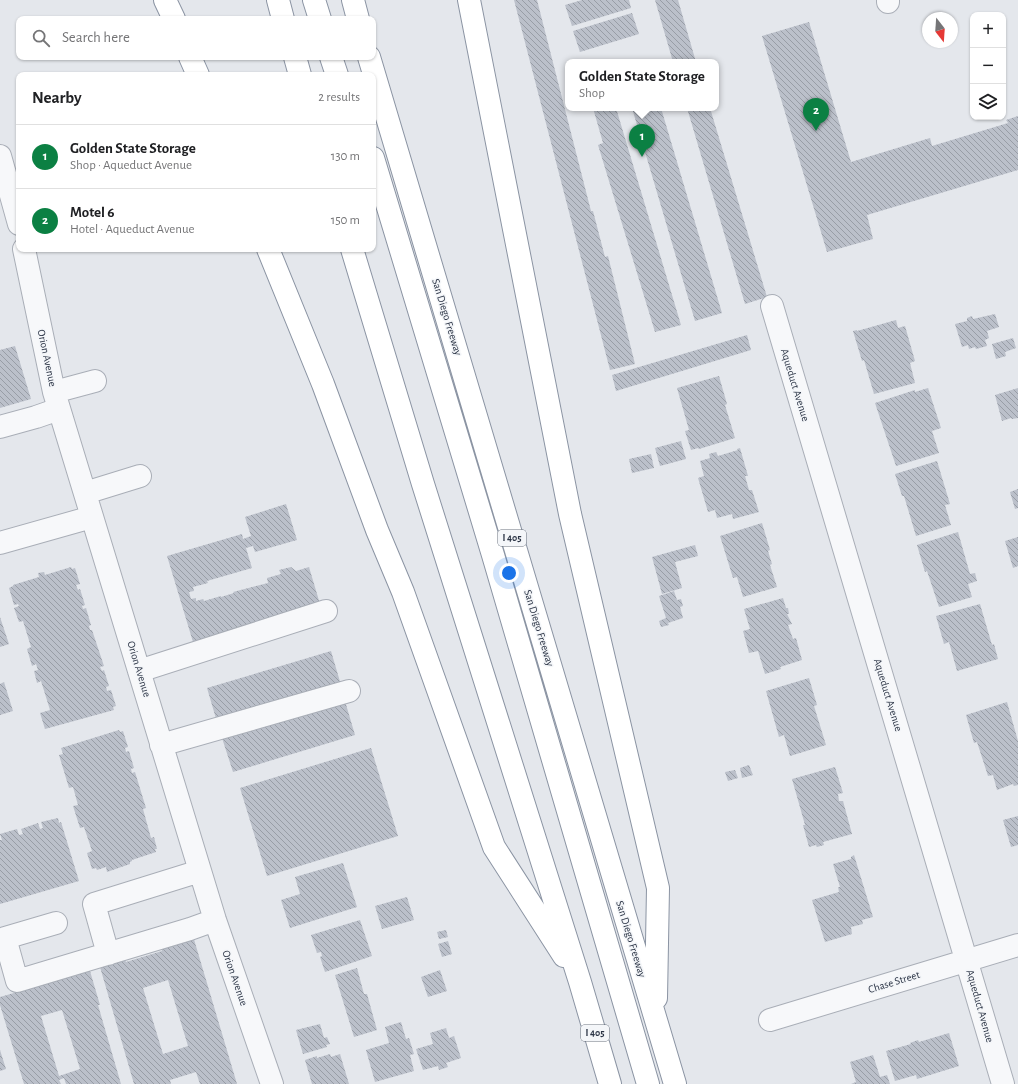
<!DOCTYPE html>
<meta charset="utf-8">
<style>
body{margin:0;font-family:"Alegreya Sans",sans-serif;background:#f6f6f6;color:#202124}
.controls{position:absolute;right:12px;top:12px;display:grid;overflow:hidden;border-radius:8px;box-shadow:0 1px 3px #0004}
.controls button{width:36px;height:36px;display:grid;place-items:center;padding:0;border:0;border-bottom:1px solid #e0e0e0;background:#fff;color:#202124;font:20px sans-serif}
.compass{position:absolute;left:922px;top:12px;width:36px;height:36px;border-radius:50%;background:#fff;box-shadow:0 1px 3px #0004;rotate:163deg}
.you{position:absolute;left:509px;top:573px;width:14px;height:14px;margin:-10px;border:3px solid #fff;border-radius:50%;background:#1a73e8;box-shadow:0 0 0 6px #1a73e833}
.badge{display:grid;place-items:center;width:26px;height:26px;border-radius:50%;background:#0b8043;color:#fff;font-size:13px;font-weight:700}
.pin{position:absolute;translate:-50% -33px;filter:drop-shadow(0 1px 2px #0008)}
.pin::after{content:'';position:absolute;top:21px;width:14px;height:12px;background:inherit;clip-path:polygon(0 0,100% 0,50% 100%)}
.popup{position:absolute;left:565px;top:59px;width:154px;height:52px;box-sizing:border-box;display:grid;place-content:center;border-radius:8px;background:#fff;filter:drop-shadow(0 1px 3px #0005);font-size:13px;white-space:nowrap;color:#757577}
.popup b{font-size:15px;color:#202124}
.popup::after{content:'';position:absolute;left:50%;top:100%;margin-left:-8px;border:8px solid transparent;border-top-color:#fff}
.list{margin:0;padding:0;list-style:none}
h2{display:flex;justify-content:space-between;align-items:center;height:52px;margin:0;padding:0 16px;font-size:17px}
h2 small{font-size:13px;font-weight:400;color:#757577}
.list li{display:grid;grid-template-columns:26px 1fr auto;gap:12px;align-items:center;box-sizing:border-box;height:64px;padding:0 16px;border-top:1px solid #e0e0e0}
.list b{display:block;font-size:15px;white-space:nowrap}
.list p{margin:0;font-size:13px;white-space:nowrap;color:#757577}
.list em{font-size:13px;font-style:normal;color:#757577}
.icon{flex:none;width:22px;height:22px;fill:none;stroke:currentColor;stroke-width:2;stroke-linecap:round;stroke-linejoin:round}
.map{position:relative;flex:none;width:1018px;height:1084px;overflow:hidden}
.search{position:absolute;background:#fff;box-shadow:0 1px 3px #0004;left:16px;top:16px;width:360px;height:44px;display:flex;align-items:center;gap:10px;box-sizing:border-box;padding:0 14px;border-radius:8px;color:#757577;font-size:15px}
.panel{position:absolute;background:#fff;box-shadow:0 1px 3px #0004;left:16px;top:72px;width:360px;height:180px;border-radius:8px}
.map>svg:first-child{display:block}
</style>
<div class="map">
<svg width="1018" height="1084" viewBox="0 0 1018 1084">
<defs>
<pattern id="building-back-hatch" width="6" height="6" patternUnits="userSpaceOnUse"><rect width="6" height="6" fill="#bbc0ca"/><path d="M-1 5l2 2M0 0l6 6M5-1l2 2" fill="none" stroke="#989da6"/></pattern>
</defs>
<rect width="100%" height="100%" fill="#e4e7ec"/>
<path fill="url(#building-back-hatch)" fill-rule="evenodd" d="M514 0H537L591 211H593L605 257 608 256 635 364 610 370Z
M582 0H629L631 8 572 26 565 5Z
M655 0H678L696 62H673Z
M632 13 639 34 580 52 573 31Z
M809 22 851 162 930 138 932 146 1008 123 1006 120 1018 116V170L867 215 873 239 827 252 762 36Z
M593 108H616L681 325 655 332 598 145 603 143Z
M632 108H661L722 313 695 321Z
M687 108H710L767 297 745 304Z
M995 314 999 327 987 331 989 338 985 340 987 346 976 349 975 347 969 349 968 345 962 347 955 324 967 321V318L972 316 973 319Z
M896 320 898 328 905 326 915 361 910 363 915 383 874 394 864 360 862 361 853 331 857 330V331Z
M747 335 751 350 616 391 612 375Z
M1013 338 1016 348 1005 352 1006 356 996 359 992 344Z
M15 346 31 399 0 408V350Z
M719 376 727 404 725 405 735 438 699 449 698 448 691 450 685 431 689 430 677 388Z
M928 388 941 428 932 431 939 453 896 466 875 403 915 390V392Z
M1018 388V418L1012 419 1011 418 1002 421 995 395Z
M681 441 686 459 660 466 655 448Z
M740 448 748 476H745L749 490H752L759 512 733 519 732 514 717 518 715 510 708 512 698 478 704 476 700 461 710 458 709 454 716 452 718 456 738 450 737 449Z
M651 454 654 468 632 473 629 459Z
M937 461 950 504 945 505 951 525 916 536 904 496H902L895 474Z
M1018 489V508L1015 509 1010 492Z
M286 504 297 540 255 552 253 546 246 548 252 568 207 581 208 583 193 587 194 591 189 592 191 599 196 598V601L203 599 204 601 221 596V597L234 593 233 592 268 583 267 578 281 574 279 570 291 567 296 571 309 567 320 604 193 642 167 556 242 534 243 539 251 536 245 517Z
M762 523 770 550 768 551 772 564 770 565 777 587 743 597 737 577 733 578 720 536Z
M958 532 970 574 975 573 977 581 968 584 972 597 939 607 927 571 925 572 917 545Z
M1018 537V566L1013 568 1005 541Z
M695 545 698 556 675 562 682 588 662 594 652 557Z
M71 567 72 569 75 568 80 584 76 585 78 590 80 589 85 605 82 606 83 609 86 608 91 625 89 626 90 630H92L104 666 100 667 102 671 104 670 109 686 106 687 107 691 111 690 116 706 113 707 114 710 45 729 40 713 50 710 41 681 37 683 34 671 38 670 36 664 32 666 27 649 31 647 23 621 19 622 14 608 19 606 18 604 14 605 9 588 13 586V585L39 577 38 573 44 572 45 575Z
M674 591 677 600 681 599 683 606 680 607 683 618 668 623 669 625 661 627 659 621 666 618 659 596Z
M783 598 786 608H788L789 614H787L792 624 788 625 793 639 796 638 802 660 780 667 781 669 765 674 758 651 749 653 743 631 750 629 744 609Z
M980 604 992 645 994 644 998 659 957 671 949 642 944 644 936 616Z
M0 617 9 644 0 647Z
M331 651 341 685 217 722 207 688Z
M809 678 817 705 814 706 826 745 790 756 784 735 779 737 766 691Z
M4 682 13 711 0 715V684Z
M345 701 355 735 233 772 222 738Z
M1007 702 1018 741V785L1014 786 1013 784 997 790 993 775 988 776 977 742 974 743 966 715Z
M119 730 120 732 123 731 128 747 125 748 126 752 129 751 134 768 131 769 132 773 135 772 146 808 143 809 151 838 154 837 157 849H155L156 852 132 860V861L130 862V864L107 872 106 867 97 870 96 868 92 869 87 853 92 851 84 827 80 828 73 806 78 805 73 787 69 788 59 755 63 754 61 748Z
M371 748 398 836 267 876 240 788Z
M749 765 753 775 742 778 740 768Z
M835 767 843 793 838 794 839 801H843L852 834 823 842 824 845 817 847 816 845 809 847 803 825H805L792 779Z
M735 770 738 778 728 781 725 772Z
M1018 816V845L1011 847 1003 820Z
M58 818 59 823 61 822 79 881 0 904V840H2L0 834 17 829 19 835 23 834 21 829 38 823 40 829 43 828 41 822Z
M854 855 873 917 862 920 863 924 851 927 852 934 825 942 812 900 839 892 838 887H840L833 864 851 859V857Z
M343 863 357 907 290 928 281 900 300 894 295 877Z
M407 897 414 920 382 929 375 906Z
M360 920 372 956 325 972 320 957 322 956 321 952 317 953 311 935Z
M446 930 448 937 439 939 437 932Z
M193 936 237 1084H200L196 1072 170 1080 171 1084H134L100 967 125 960 126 962 162 951 161 946ZM168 980 188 1046 163 1054 143 988Z
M448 941 452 954 442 957 438 944Z
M357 968 364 994H367L377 1030 354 1037 335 975Z
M440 970 447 991 428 997 421 977Z
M90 971 100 1005H98L121 1084H66L64 1078 59 1080 61 1084H24L0 1005V997ZM62 1010 80 1069 59 1076 41 1016Z
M401 1022 406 1039 409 1038 414 1054 410 1055 414 1071 375 1082 366 1050 389 1043 385 1027Z
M320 1024 324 1038 327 1037 330 1044 326 1045 327 1047 303 1054 296 1030Z
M446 1028 449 1038 454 1036 461 1058 446 1063 448 1067 439 1070 438 1066 423 1070 416 1049 433 1044 430 1033Z
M949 1033 959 1066 917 1079 916 1075 895 1081 886 1051 911 1044 910 1043 918 1040 919 1042Z
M0 1050 6 1069 0 1071Z
M330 1054 331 1057 340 1054 349 1084H312L305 1060 317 1056V1058Z
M873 1055 880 1077 887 1075 890 1084H851L856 1082 850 1062Z"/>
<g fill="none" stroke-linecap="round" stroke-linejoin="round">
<defs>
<path id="minor" d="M888 2V0
M0 156 19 224
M24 249 54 392 215 920 272 1084
M772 306 1003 1084
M54 392 95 381
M0 427 36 417 59 409
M85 493 140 476
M0 543 92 517
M139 671 326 611
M161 745 349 691
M56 923 5 938 17 981 190 929 215 920
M108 954 94 904 200 871
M770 1020 1018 945"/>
<path id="highway" d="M165 0 174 19
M278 0 283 19
M314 0 320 19
M353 0 358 19
M469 0 570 514 658 888 656 998
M190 57 198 75
M295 57 300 75
M331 57 337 75
M369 57 675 1084
M373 158 493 555 648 1084
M268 249 323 384 377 530 403 592 494 847 564 956
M352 249 423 484 580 982 610 1084"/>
</defs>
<use href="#minor" stroke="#a9aeb7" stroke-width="24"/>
<use href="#highway" stroke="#8b94a3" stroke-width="24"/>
<use href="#minor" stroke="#f7f8fa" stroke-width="22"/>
<use href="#highway" stroke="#fff" stroke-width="22"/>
</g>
<g text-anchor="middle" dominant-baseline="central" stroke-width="3" stroke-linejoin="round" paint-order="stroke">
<g fill="#f4f6f9" stroke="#676e7b" stroke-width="1">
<rect x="498" y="530" width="28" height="16" rx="3"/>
<rect x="581" y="1025" width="28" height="16" rx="3"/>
</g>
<g font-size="10" font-weight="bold" fill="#2b3445">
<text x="512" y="538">I 405</text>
<text x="595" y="1033">I 405</text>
</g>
<g font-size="11" fill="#2b3445" stroke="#f4f6f9">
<text transform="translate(447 317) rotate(73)">San Diego Freeway</text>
<text transform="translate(47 358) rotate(78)">Orion Avenue</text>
<text transform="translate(795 385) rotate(73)">Aqueduct Avenue</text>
<text transform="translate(539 628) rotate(73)">San Diego Freeway</text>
<text transform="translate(139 669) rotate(73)">Orion Avenue</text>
<text transform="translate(888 695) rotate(73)">Aqueduct Avenue</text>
<text transform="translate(631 939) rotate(73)">San Diego Freeway</text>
<text transform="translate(235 978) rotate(71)">Orion Avenue</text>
<text transform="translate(894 982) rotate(-17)">Chase Street</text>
<text transform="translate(980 1006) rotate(74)">Aqueduct Avenue</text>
</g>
</g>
</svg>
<div class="controls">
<button>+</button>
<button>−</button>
<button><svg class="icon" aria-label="layers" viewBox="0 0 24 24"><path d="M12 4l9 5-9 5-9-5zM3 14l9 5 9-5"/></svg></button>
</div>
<svg class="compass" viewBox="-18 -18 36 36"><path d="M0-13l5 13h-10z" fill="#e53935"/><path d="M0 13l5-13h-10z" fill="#757577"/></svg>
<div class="you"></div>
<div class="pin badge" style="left:642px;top:157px">1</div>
<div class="popup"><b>Golden State Storage</b>Shop</div>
<div class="pin badge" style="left:816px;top:131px">2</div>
<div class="search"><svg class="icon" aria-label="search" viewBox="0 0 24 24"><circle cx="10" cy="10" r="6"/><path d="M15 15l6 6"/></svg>Search here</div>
<section class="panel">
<h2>Nearby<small>2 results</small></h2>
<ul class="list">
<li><span class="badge">1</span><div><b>Golden State Storage</b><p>Shop · Aqueduct Avenue</p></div><em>130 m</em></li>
<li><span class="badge">2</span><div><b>Motel 6</b><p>Hotel · Aqueduct Avenue</p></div><em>150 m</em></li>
</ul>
</section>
</div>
